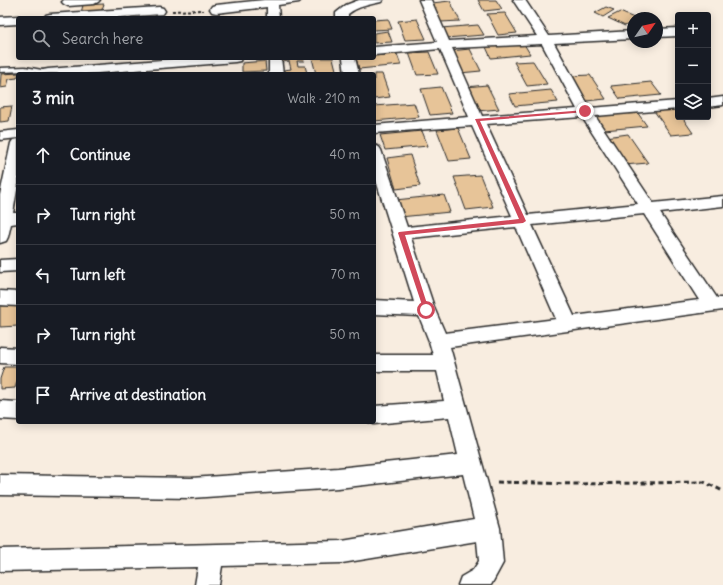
<!DOCTYPE html>
<meta charset="utf-8">
<style>
body{margin:0;font-family:Delius,sans-serif;background:#20242c;color:#f1f3f6}
.controls{position:absolute;right:12px;top:12px;display:grid;overflow:hidden;border-radius:4px;box-shadow:0 2px 10px #0003}
.controls button{width:36px;height:36px;display:grid;place-items:center;padding:0;border:0;border-bottom:1px solid #363941;background:#171b24;color:#f1f3f6;font:20px sans-serif}
.compass{position:absolute;left:627px;top:12px;width:36px;height:36px;border-radius:50%;background:#171b24;box-shadow:0 2px 10px #0003;rotate:56deg}
.stop{position:absolute;width:12px;height:12px;margin:-9px;border:3px solid #d1495b;border-radius:50%;background:#fff}
.stop.end{background:#d1495b;border-color:#fff;box-shadow:0 1px 4px #0008}
.list{margin:0;padding:0;list-style:none}
h2{display:flex;justify-content:space-between;align-items:center;height:52px;margin:0;padding:0 16px;font-size:17px}
h2 small{font-size:13px;font-weight:400;color:#9ea1a6}
.list li{display:grid;grid-template-columns:26px 1fr auto;gap:12px;align-items:center;box-sizing:border-box;height:60px;padding:0 16px;border-top:1px solid #363941}
.list b{display:block;font-size:15px;white-space:nowrap}
.list em{font-size:13px;font-style:normal;color:#9ea1a6}
.icon{flex:none;width:22px;height:22px;fill:none;stroke:currentColor;stroke-width:2;stroke-linecap:round;stroke-linejoin:round}
.map{position:relative;flex:none;width:723px;height:585px;overflow:hidden}
.search{position:absolute;background:#171b24;box-shadow:0 2px 10px #0003;left:16px;top:16px;width:360px;height:44px;display:flex;align-items:center;gap:10px;box-sizing:border-box;padding:0 14px;border-radius:4px;color:#9ea1a6;font-size:15px}
.panel{position:absolute;background:#171b24;box-shadow:0 2px 10px #0003;left:16px;top:72px;width:360px;height:352px;border-radius:4px}
.map>svg:first-child{display:block}
</style>
<div class="map">
<svg width="723" height="585" viewBox="0 0 723 585">
<rect width="100%" height="100%" fill="#f8ede0"/>
<filter id="ink" filterUnits="userSpaceOnUse"><feTurbulence type="fractalNoise" baseFrequency=".025" numOctaves="2"/><feDisplacementMap in="SourceGraphic" scale="8" xChannelSelector="R" yChannelSelector="G"/><feConvolveMatrix kernelMatrix="1 2 1 2 8 2 1 2 1" color-interpolation-filters="sRGB"/></filter>
<g filter="url(#ink)">
<path fill="#e7c498" stroke="#2b2b2b" d="M478 0H496L502 9 484 11Z
M450 1 460 21 441 22 432 3Z
M104 4 101 12 81 13 83 5Z
M606 7 614 10 603 17 595 13Z
M620 12 634 18 633 21 625 26 608 18Z
M505 13 517 33 498 35 487 14Z
M388 19 392 29 374 30V20Z
M417 19 426 39 405 40 398 21Z
M478 25 484 35 446 38 441 28Z
M388 31 392 42 374 43V33Z
M524 44 530 54 491 58 486 47Z
M470 49 481 71 460 73 450 51Z
M429 52 438 74 417 75 409 53Z
M397 54 401 65 359 69 356 58H374V56Z
M282 58H303L304 61H297L298 66H305L307 73 285 74 284 70 291 69 289 61 282 62Z
M312 58H333L337 74H316Z
M265 61 266 71 242 72V63Z
M533 61 547 84 527 86 514 62Z
M19 73 17 78 9 79 7 87 0 88 1 74Z
M374 74H382L390 97 374 99Z
M590 75 606 99 586 101 570 76Z
M651 82 661 95 620 99 611 86Z
M487 85 499 109 477 111 465 87Z
M441 87 452 113 430 115 421 89Z
M551 90 558 102 515 106 509 94Z
M414 103 419 117 374 121V106Z
M12 106 9 121 0 122V107Z
M674 107 678 112V117H682L693 133 671 135 652 108Z
M637 112 647 126 604 130 595 116Z
M458 128 471 159 449 161 437 130Z
M422 131 428 146 385 150 380 135Z
M628 134 648 163 624 165 606 137Z
M410 155 420 186 396 189 387 158Z
M480 175 493 207 466 210 454 177Z
M444 195 450 212 400 217 395 200Z
M18 305V326L0 327V306Z
M4 367H18V378L15 388 0 389V379Z"/>
<g fill="none" stroke-linecap="round" stroke-linejoin="round">
<defs>
<path id="lane" d="M25 67 48 71 51 73 42 74 25 71 0 72V68Z"/>
<path id="street" d="M64 0H100L98 2 94 4 68 6 64 4 62 2Z
M264 0H301L299 2 278 5 279 18H267V7L216 13 212 12 210 9 212 6 216 5Z
M359 0H383L381 2C369 5 358 6 348 14V18H336V13L346 5Z
M419 0H431L449 41 537 36 513 0H525L549 36 633 31V39L554 43 590 108 678 101V109L595 116 653 203 723 196V206L660 213 717 298H723V310L450 347 500 528 503 563 491 585H458L461 577 473 570 479 561 477 541 342 563 222 566 219 585H195L198 567 0 571V549L342 541 474 519 463 474 338 488 191 498 0 495V475L191 478 338 468 458 455 449 417 374 424 369 422H374V406L444 401 437 371H374V355H433L429 341 419 316 374 314V300L414 302 374 174V145L379 147 381 150 407 227 512 216 472 126 374 133V125L469 117 440 49 374 55V47L437 42ZM542 44 577 109 482 116 452 48ZM582 117 638 204 528 215 486 124ZM644 214 699 300 574 316 532 225ZM516 227 556 319 445 333 435 310 411 238Z
M159 7 163 8 165 11 163 14 106 18H44L46 15 50 14Z
M18 16 23 18H18V24L0 25V17Z
M678 28V36L657 37V29Z
M186 58H241L240 61 235 62 85 74 41 73 43 70 48 69Z
M269 58H281L283 74H269Z
M343 58H355L359 74H345Z
M723 97V105L708 107V99Z
M18 130V138L0 140V132Z
M18 139V184L13 213H18V223L11 224 8 237 6 241 0 243V195L11 143 13 140Z
M18 259V271L0 272V260Z
M0 291 18 292V306L0 305Z
M0 347 18 348V364L0 363Z
M0 401 18 402V420L0 419Z"/>
</defs>
<use href="#lane" stroke="#2b2b2b" stroke-width="3"/>
<use href="#street" stroke="#2b2b2b" stroke-width="3"/>
<path stroke="#2b2b2b" stroke-width="2" stroke-dasharray="3 2" stroke-linecap="butt" d="M172 11 203 10"/>
<path stroke="#2b2b2b" stroke-width="3" stroke-dasharray="5 3.5" stroke-linecap="butt" d="M497 482 575 484 704 482 723 491"/>
<use href="#lane" fill="#fff" fill-rule="evenodd"/>
<use href="#street" fill="#fff" fill-rule="evenodd"/>
</g>
</g>
<path fill="#d1495b" d="M585 110 587 111 586 112 480 121 526 221 523 223 405 235 429 310 428 311H424L398 233 399 232 519 219 475 119Z"/>
</svg>
<div class="controls">
<button>+</button>
<button>−</button>
<button><svg class="icon" aria-label="layers" viewBox="0 0 24 24"><path d="M12 4l9 5-9 5-9-5zM3 14l9 5 9-5"/></svg></button>
</div>
<svg class="compass" viewBox="-18 -18 36 36"><path d="M0-13l5 13h-10z" fill="#e53935"/><path d="M0 13l5-13h-10z" fill="#9ea1a6"/></svg>
<div class="stop" style="left:426px;top:310px"></div>
<div class="stop end" style="left:585px;top:111px"></div>
<div class="search"><svg class="icon" aria-label="search" viewBox="0 0 24 24"><circle cx="10" cy="10" r="6"/><path d="M15 15l6 6"/></svg>Search here</div>
<section class="panel">
<h2>3 min<small>Walk · 210 m</small></h2>
<ul class="list">
<li><svg class="icon" aria-label="ahead" viewBox="0 0 24 24"><path d="M12 20V5M6 11l6-6 6 6"/></svg><div><b>Continue</b></div><em>40 m</em></li>
<li><svg class="icon" aria-label="right" viewBox="0 0 24 24"><path d="M7 20v-9h11M14 6l5 5-5 5"/></svg><div><b>Turn right</b></div><em>50 m</em></li>
<li><svg class="icon" aria-label="left" viewBox="0 0 24 24"><path d="M17 20v-9H6M10 6l-5 5 5 5"/></svg><div><b>Turn left</b></div><em>70 m</em></li>
<li><svg class="icon" aria-label="right" viewBox="0 0 24 24"><path d="M7 20v-9h11M14 6l5 5-5 5"/></svg><div><b>Turn right</b></div><em>50 m</em></li>
<li><svg class="icon" aria-label="arrive" viewBox="0 0 24 24"><path d="M6 21V4h12l-3 4 3 4H6"/></svg><div><b>Arrive at destination</b></div></li>
</ul>
</section>
</div>
